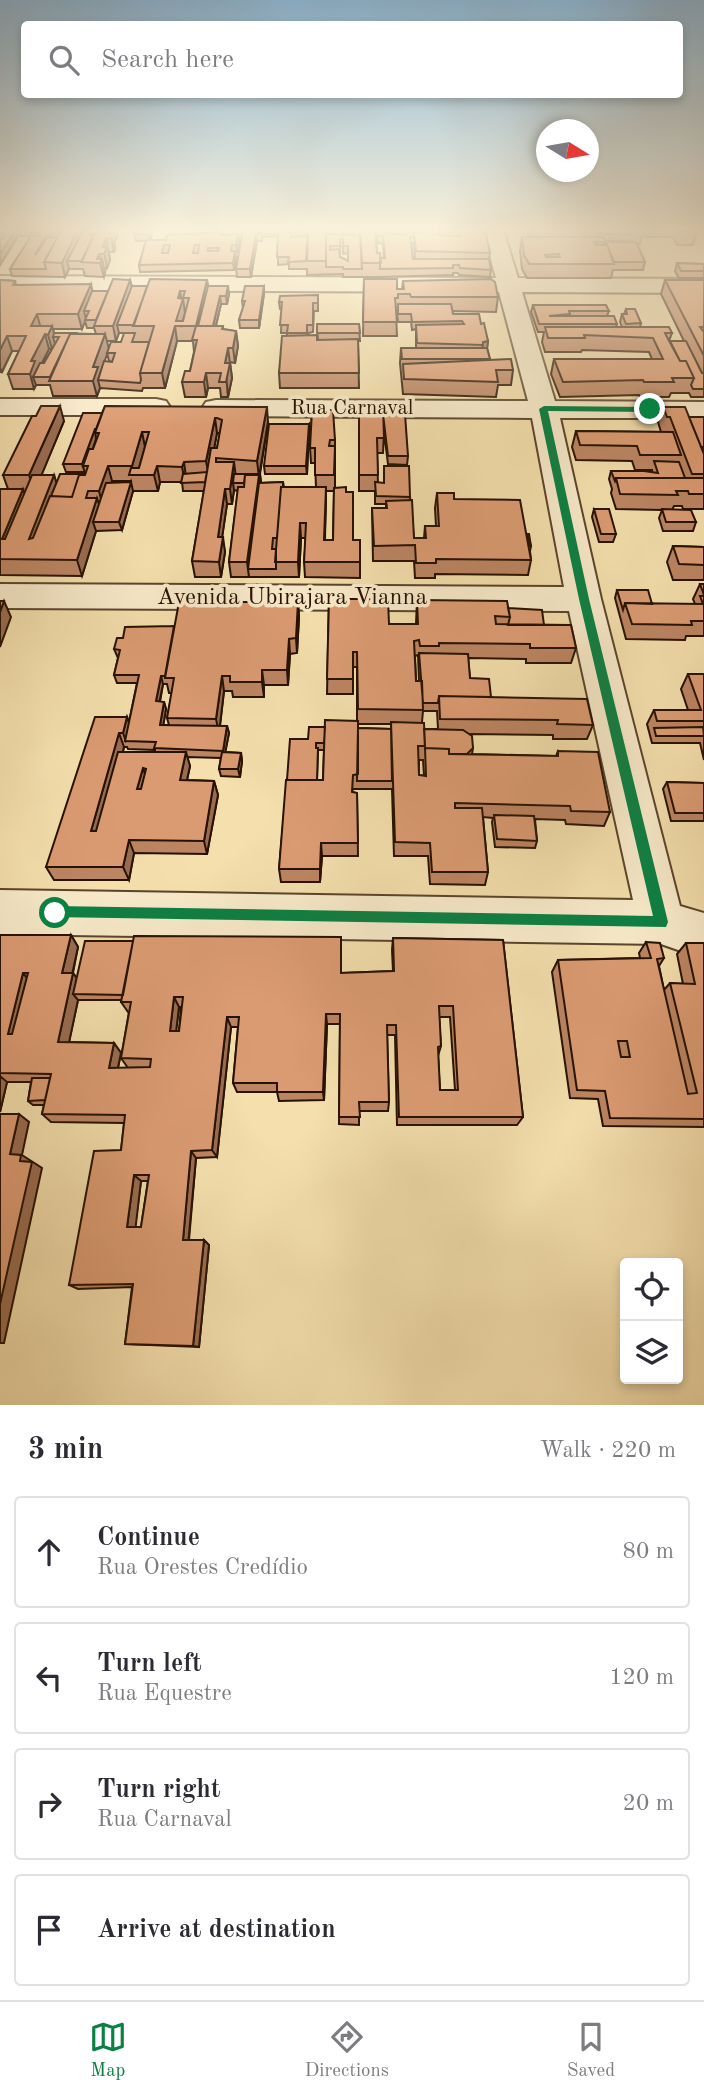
<!DOCTYPE html>
<meta charset="utf-8">
<style>
body{margin:0;font-family:"Old Standard TT",serif;background:#f2f2f3;color:#2b2b33}
.controls{position:absolute;right:21px;bottom:21px;display:grid;overflow:hidden;border-radius:7px;box-shadow:0 4px 10px #0003}
.controls button{width:63px;height:63px;display:grid;place-items:center;padding:0;border:0;border-bottom:2px solid #e1e1e2;background:#fff;color:#2b2b33;font:35px sans-serif}
.compass{position:absolute;left:536px;top:119px;width:63px;height:63px;border-radius:50%;background:#fff;box-shadow:0 4px 10px #0003;rotate:101deg}
.stop{position:absolute;width:21px;height:21px;margin:-16px;border:5px solid #0b8043;border-radius:50%;background:#fff}
.stop.end{background:#0b8043;border-color:#fff;box-shadow:0 2px 7px #0008}
.list{margin:0;padding:0;list-style:none}
h2{display:flex;justify-content:space-between;align-items:center;height:91px;margin:0;padding:0 28px;font-size:30px}
h2 small{font-size:23px;font-weight:400;color:#7c7c81}
.list li{display:grid;grid-template-columns:46px 1fr auto;gap:21px;align-items:center;box-sizing:border-box;height:112px;margin:0 14px 14px;padding:0 14px;border:2px solid #e1e1e2;border-radius:7px}
.list b{display:block;font-size:26px;white-space:nowrap}
.list p{margin:0;font-size:23px;white-space:nowrap;color:#7c7c81}
.list em{font-size:23px;font-style:normal;color:#7c7c81}
.icon{flex:none;width:38px;height:38px;fill:none;stroke:currentColor;stroke-width:2;stroke-linecap:round;stroke-linejoin:round}
.map{position:relative;flex:none;width:704px;height:1405px;overflow:hidden}
.search{position:absolute;background:#fff;box-shadow:0 4px 10px #0003;left:21px;right:21px;top:21px;height:77px;display:flex;align-items:center;gap:18px;box-sizing:border-box;padding:0 24px;border-radius:7px;color:#7c7c81;font-size:26px}
.sheet{height:595px;background:#fff}
nav{display:flex;justify-content:space-around;align-items:center;box-sizing:border-box;height:98px;border-top:2px solid #e1e1e2;background:#fff;font-size:19px;color:#7c7c81}
nav a{display:grid;justify-items:center;gap:4px}
nav .on{color:#0b8043}
.map>svg:first-child{display:block}
</style>
<div class="map">
<svg width="704" height="1405" viewBox="0 0 704 1405">
<rect width="100%" height="100%" fill="#f4dfad"/>
<filter id="stains"><feTurbulence type="fractalNoise" baseFrequency=".00286" numOctaves="4"/><feColorMatrix values="0 0 0 0 .2 0 0 0 0 .09 0 0 0 0 .02 0 0 0 .5 -.17"/></filter>
<radialGradient id="worn" r=".72"><stop offset=".6" stop-color="#630" stop-opacity="0"/><stop offset="1" stop-color="#630" stop-opacity=".3"/></radialGradient>
<g fill="none" stroke-linecap="round" stroke-linejoin="round">
<defs>
<path id="minor" d="M486 229H502L504 233 518 278 704 279V293L522 292 555 401 704 402V418H560L601 599 680 906 704 913V959L661 944 0 934V890L633 900 569 611 0 608V584L564 587 532 418 216 416 206 414 202 408 206 402 216 400 528 401 499 292 0 290V276L496 278 484 233Z
M0 399H156L166 401 170 407 166 413 156 415H0Z"/>
</defs>
<use href="#minor" stroke="#5a442b" stroke-width="4"/>
<use href="#minor" fill="#f8eaca" fill-rule="evenodd"/>
</g>
<path fill="#bc8562" stroke="#271100" stroke-width="2" fill-rule="evenodd" d="M0 229H80L81 235 95 234 118 235 114 242 115 248 114 252H109V253L110 260 107 268H104L105 273 104 277 85 276 83 269H69L65 277 12 276 10 269 31 237 30 236H18L0 265V239H2L1 237H0Z
M136 229 152 234 150 240H166L222 232 223 235 238 234 239 241 237 252H235L236 259 234 270 140 272 139 265 146 241H136L134 234Z
M237 229H375L377 253 380 258H384L383 244 378 243 377 229H484L490 253 489 259 491 270 490 277 459 275 458 273H453V275L380 277H343V274L307 275V269H289V264L278 265V236L262 237V241H257L251 277H237L236 269 243 229 241 230ZM360 229V235L343 234V230ZM413 243H414L415 259H413L411 244H413ZM340 246H343V254L348 253V261L340 257Z
M527 229H696L697 231 693 245H677L673 237H641L640 244H637L645 262 643 270H613L611 278H527L522 269 520 251 522 237H529ZM605 241H630V242H606L604 245Z
M677 263 704 264V278H679L675 271Z
M364 279 397 289H402L403 281 498 297 496 312 452 311 453 314 481 324 488 341 487 348 490 360 513 370 511 385H498L496 397 403 394 400 363 401 348H416V329L412 330 411 322H398L397 312 396 313 397 336H363Z
M0 280 15 281 16 285 92 291H108L130 280 132 286H147L207 280 208 286 229 294 227 304H221L216 326H223V329L236 331 238 346 235 363 230 362 232 378 228 397H221L220 388H208L206 397H185L182 382 190 371 194 352 193 341H177L165 388H143L142 391 100 388 97 396H53L50 385H36L34 389H13L8 374 19 351H12L2 372H0ZM85 321 87 328H94L96 334 54 333 53 329H82ZM119 333H126L121 342 107 353 109 361 112 362 102 369 107 341H116ZM49 349H52L44 363H42Z
M665 280 704 281V397H691L689 393H671L669 397H640L639 395 560 397 551 374 554 359H652L649 352 582 350 581 352H545L542 342 544 332H538L531 312 533 305 609 311 607 316 617 324 616 327H622L620 322 622 314H624L626 309 641 323 640 327 672 333 669 341H684L661 294Z
M264 286V294L259 328H240L239 320 243 308 242 301Z
M318 295V311H314L313 332 308 333V335L318 340 317 324H359L360 341H358L359 388H280L279 373 287 336V333H281L282 309H280L279 302Z
M105 406 268 422 260 474 261 483 283 482 284 487H316L315 463H311L310 448 312 410 335 440V488L346 492 353 540H360V578L305 577 304 562 306 538H301L299 577H231L229 562 238 491 234 490 232 504H227L222 537 225 552 221 577H195L192 561 204 491H183L182 482H160L158 491H133L122 530 96 531 82 576 0 575V489H8L3 475 64 421 41 475H54L56 482 84 474 85 475V472H66L63 464 102 413ZM217 433H220L217 448H214ZM112 481H131V482L111 483ZM326 491H334L333 540H325Z
M359 407 383 414 408 456 407 465 388 464 384 432 383 453H377L378 483 410 497 414 538H424L425 526H436L435 508 437 493 454 499 527 534 531 546 530 551 531 560 528 575 435 574V578H415L414 561H373L372 508H386V504H375V491H359Z
M663 407 689 417H704V509H683L682 506H674L672 510 696 522 693 531H663L659 518 662 510 616 509 611 493 612 489 609 479 611 471 652 472V470H635L632 461 576 460 572 447 576 431 661 432 658 422Z
M309 424 307 474H265L264 466Z
M594 509 616 534 613 542H599L592 517Z
M673 546 704 547V580H673L667 562Z
M700 584H704V636H686L685 640 626 639 615 598 617 590 652 604H695L693 599Z
M329 599 389 624H416L417 600 508 608 544 625 576 648 571 663H526V659L468 658 470 678 491 697 593 725 587 739H553V735L469 734 473 748 472 754 556 756 558 751 610 812 604 826 566 824 565 820 535 819 537 841 535 848 495 847 492 822 493 818 483 817 488 872 485 885 430 884 428 856H394L392 789H353L352 792 357 793 358 856H322L320 882H281L279 869 287 780 308 739 325 727 357 721V667H353V694H327ZM418 655 419 681H416L415 656ZM423 711H437L438 729H424L422 722ZM358 724H391V729L358 728ZM318 750H324L323 780H317ZM419 760H423L424 776 419 775Z
M298 602 299 617 297 653 290 654 288 685H264V697H233L232 691H224L220 726H227L229 733 225 752 241 753 242 761 240 777 221 776 219 769 221 758 187 757 190 766 187 780 214 781 218 795 207 854 134 853 129 880H54L46 867 127 717 129 722 137 683H117L114 675 118 658 114 649 123 638 174 626ZM163 684H167L169 693H172L167 718 169 725H163L166 709 164 702H160ZM124 747H127L128 749 155 750V752H123Z
M688 674H704V760L700 743H652L647 724 654 710H688L681 689Z
M667 782 704 783V821H671L663 789Z
M0 935H71L78 947 73 973 77 978 341 973 393 971 392 950 393 938 503 940 523 1117 517 1125H397L395 1035H387L389 1102 388 1111H359V1125L339 1124 340 1024H327L324 1100 279 1101 277 1092H237L233 1083 238 1027H231L217 1157 196 1158 189 1240H204L209 1245 199 1347 125 1344 132 1287 78 1289 69 1285 121 1150 124 1123 51 1122 42 1114 44 1105H33L28 1101 31 1082H7L0 1112ZM78 1000H122L121 1002 128 1012H129L121 1058 128 1068H118L121 1053 114 1043 69 1042ZM179 1007H181L179 1031H176ZM439 1017H450L455 1090H440L438 1056 441 1046ZM141 1181H148L141 1227H135Z
M646 942 664 958 659 966 664 990 670 983 683 984 677 954 686 943H704V1127L603 1126 598 1099 570 1098 552 972 558 960 640 958 639 953Z"/>
<path fill="#996c50" stroke="#271100" stroke-width="2" d="M16 229 18 236 0 265V254Z
M76 229H80L82 240 67 261 69 269 65 277 62 263Z
M111 229H117L118 235 114 242 115 248 114 252 111 238 108 234Z
M150 229H151L152 234 150 241 148 234Z
M278 229 279 236 262 237V241V230Z
M316 229H327L326 267V235L291 239V232Z
M238 234 239 241 237 252 236 245Z
M256 234 257 241 251 277 250 269Z
M106 238 110 260 107 268 103 247Z
M235 251 236 259 234 270 233 263Z
M99 254 101 262 102 259 105 273 104 277 100 263 97 259Z
M130 280 133 294 117 325 119 333 116 341 113 326Z
M207 280 209 294 201 329 196 326Z
M91 284 94 299 84 311 86 319 82 329 78 314Z
M228 286 229 294 227 304 226 296Z
M264 286V294L259 328V320Z
M180 291 182 302 183 299 185 313 181 326 176 321 178 298Z
M220 296 221 304 213 337 212 329Z
M37 314 41 329 31 326Z
M52 326 55 337H53L55 344 52 349 48 335Z
M175 326 177 341 165 388 162 373Z
M236 331 238 346 235 363 233 348Z
M45 334 49 349 38 371 33 377 36 385 34 389 30 374 31 361Z
M105 334 109 349 98 380 100 388 97 396 93 381V367Z
M7 336 12 351 2 372 0 368V350Z
M488 341 487 349 482 350 483 342Z
M228 348 232 378 228 397 225 363Z
M206 373 208 388 206 397 204 382Z
M60 406 64 421 35 491 29 475Z
M267 407 268 422 259 477 257 461Z
M215 418 217 433 209 477 206 461Z
M309 424V432L307 474 306 466Z
M95 429 96 439 87 466H83L85 473 82 464Z
M142 432 145 447 137 475H134L132 466Z
M184 462 186 477 185 482 182 467Z
M234 462 236 478 233 483 234 490 232 504 230 489Z
M108 466 112 481 103 507 99 491Z
M157 466 160 482 158 491 154 475Z
M260 474 261 482 255 537 248 569 249 577 247 562 259 475Z
M54 475 59 491 34 554 29 539Z
M131 482 133 491 122 530 119 522Z
M326 487V502L324 555V540Z
M23 489 29 505 8 555 2 539Z
M225 489 227 504 220 552 218 537Z
M97 498 102 513 93 522 96 531 82 576 77 560Z
M300 523 301 538 299 577 298 562Z
M223 537 225 552 221 577 219 562Z
M4 601 11 617 0 647V612Z
M298 602 299 617 297 653 296 638Z
M289 639 290 654 288 685 287 670Z
M262 670 264 685V697L262 682Z
M161 676 163 684 158 709 156 701Z
M222 676 224 691 219 733 216 719Z
M164 702 166 709 162 733 160 725Z
M127 717 132 732 126 741 123 733Z
M227 726 229 733 224 759 223 751Z
M119 733 124 747 98 844 91 831Z
M186 752 190 766 184 794 180 780Z
M241 753 242 761 240 777 238 769Z
M143 768 148 783 142 803 137 789Z
M214 781 218 795 207 854 204 841Z
M129 840 134 853 129 880 123 867Z
M321 843 322 856 320 882V869Z
M71 935 78 947 70 984 62 973Z
M23 973 32 984 17 1043 8 1034Z
M73 973 81 984 73 994 78 1000 67 1052 58 1042Z
M174 997 179 1007 175 1041 170 1031Z
M326 1014 327 1024 324 1100 323 1092Z
M227 1017 231 1027 217 1157 212 1150Z
M114 1043 121 1053 116 1077 109 1068Z
M0 1076 7 1082 0 1112Z
M19 1114 29 1122 22 1155 42 1168 4 1343H0V1304L10 1154Z
M191 1151 196 1158 188 1245 183 1240Z
M134 1175 141 1181 135 1232 127 1227Z
M204 1240 209 1245 199 1347 193 1346Z"/>
<path fill="#db9b72" stroke="#271100" stroke-width="2" fill-rule="evenodd" d="M0 229H18H16L0 254V239H3L7 233H0L3 230H0Z
M32 229H62L44 262 46 269H10L31 236H41L42 233H30ZM47 234H59L57 238 48 237 35 255Z
M62 229H78L62 263 44 262Z
M84 229H93L90 235H94L82 261H67Z
M97 229H111L108 234H113L111 238H106L103 247H107L104 254H99L97 259H102L100 263 81 262Z
M136 229H150L148 234H134Z
M243 229H272L262 230 261 233 256 234 250 269H236Z
M278 229H308V230L291 232V237L308 236 307 261 288 262 289 257H277Z
M308 229H326V261H306Z
M360 229H375L377 253H380L381 263H362Z
M378 229H385V233L407 235 406 229H413V237H410L413 259H489L491 270 460 268 459 265H453V268L380 269V258H385L383 236H378Z
M420 229H485L490 253 416 251 414 233H421ZM438 232H459L460 236 438 235Z
M599 229H629L631 234H598Z
M680 229H696L697 231H681Z
M222 232V235L238 234 236 245H232L231 251H235L233 263 139 265 146 240H166L167 235ZM164 245H170L168 253H162ZM195 245H199L198 253H193ZM208 248H219L218 251H208Z
M326 234 360 235 362 269H343V267H326ZM340 239H343V246H348V261L340 257 339 249 330 250V246H340Z
M522 237H603L605 242H594L596 245H607L614 264H529L524 255ZM559 254 560 257H546L545 255Z
M606 242H636L645 262H614Z
M677 263 704 264V271H681Z
M113 279 130 280 113 326H94Z
M150 279 207 280 196 326H175L162 373H140L154 326H133ZM180 291H185L183 298H189L183 321H176L183 299 178 298Z
M364 279H397V289H404L403 281 491 279 495 282 498 297H411L410 294H398V298H395L397 322H363Z
M0 280 15 281 13 285 91 284 78 314H37L31 326H52L48 335 45 334 31 361H35L30 374H8L26 336H7L0 350Z
M665 280H704V327H700L703 331H704V356Z
M132 286H147L134 325H117Z
M208 286H228L226 296H220L213 326H198Z
M245 286H264L259 320H239L245 301H242Z
M92 291H108L96 320H85L89 311H84Z
M318 295V303H313V325H307V333H287L288 325H280L282 302H279L280 296Z
M398 304H451L453 314H479L481 324 484 323 488 341 483 342V345L417 343 416 325 464 324 462 321 412 322 411 314H398Z
M533 305H606L609 311H569L570 314 549 316H614L617 324H539Z
M626 309H635L641 323 626 324 622 314H627Z
M317 324H359L360 333H317Z
M196 326H223L222 329 236 331 233 348H228L225 363H230L226 382H219L221 373H206L204 382H182L185 371H190L197 340H192Z
M545 327H669L672 333H665L667 337 680 361H686L694 378H672L674 382H644L643 380 563 382 554 359H663L653 338 584 335 585 338H548Z
M54 333H76L75 334H70L50 377H33L40 363H44L59 337H53Z
M124 333H135L132 342H149L140 373 141 380 140 383 98 380 104 361 112 362 115 353H107L111 342H121Z
M70 334H105L93 367H98L93 381H49Z
M317 335V340L358 339 359 373H279L282 336Z
M670 341H686L702 373H704V389H693L691 385 694 378 686 361H680Z
M401 348H487L490 359H402Z
M511 359 513 370H496L498 382 404 379 403 364Z
M41 406H60L29 475H3L32 416H36Z
M105 406 267 407 257 461 216 458V462H234L230 489H225L218 537H223L219 562 192 561 211 448H217L222 420 217 418H215L206 461 184 462 182 467 157 466 154 475H129L131 468H139L149 432H142L132 466H108L99 491H88L86 498H97L77 560 0 559V489H23L2 539H5L32 475H54L29 539 33 538 50 496 72 497 79 475H85L88 466H83L89 449H93L99 433H95Z
M359 407H383L384 438H377L378 475H359Z
M663 407H685L704 454V474H692L670 417H667Z
M312 410H333L335 440H330L329 446H335L334 475H315V448H310Z
M83 413H102L96 429H95L82 464H63Z
M383 414H405L408 456H388Z
M689 417H704V447H701L704 454Z
M269 424H309L306 466H264Z
M576 431 673 432 681 455H640L637 446 580 445Z
M654 461 679 462 685 478H616L615 481 611 471H644L658 473Z
M384 466H409L410 497 376 496 375 482 384 483Z
M207 472 205 482 181 483 183 474Z
M60 474H84V475H79L72 497 51 496Z
M234 474H260L259 482V475H245L244 483H233Z
M245 475H259L247 562H229L238 487H244Z
M616 478H704V494H689L688 491H676L678 495 620 494Z
M131 482 119 522H93L106 483Z
M283 482V487H281L277 538H273L272 549H276V569H248L259 483Z
M281 487H326L324 540H333L334 488 346 487V492H353V540H360V562H304L306 523H300L298 562H275Z
M437 493H454V499L520 500 531 560 436 559V563H416L415 545 374 546 372 508H387L386 501 412 500 414 538H426L425 526H439Z
M594 509H609L616 534H601Z
M662 509 691 510 696 522H666Z
M527 534H529L531 546H529Z
M673 546 704 547V565L679 564Z
M700 584H704V595Z
M617 590H648L652 604 625 603 623 610Z
M700 596H704V621H691L692 625 632 624 625 603 703 604Z
M329 599H388L389 624H418L417 600 507 601 510 617 495 616 496 624 571 625 576 648H530V644L439 643V646H420L419 640 414 641 416 681H422L423 710 358 709 357 652H353V679H327Z
M0 601H4L0 612Z
M179 602H298L296 638 289 639 287 670H262V682H230V676H222L216 719 167 718 174 678H165Z
M508 608 542 610 544 625H508L510 617Z
M174 626 165 676H161L156 701 164 702 160 725 227 726 223 751 154 748 156 742 125 741 139 675H114L120 650 114 649 117 638H123L125 627Z
M419 653 468 654 470 678 489 679 491 697 439 696 438 703H423Z
M688 674H704V721H657L654 710H701Z
M439 696 587 699 593 725 557 724 558 720 440 719Z
M95 717H127L123 733H119L91 831H96L118 752H186L180 780 214 781 204 841 129 840 123 867H46ZM143 768 146 769 141 789H137Z
M325 720 358 721V774L353 775 352 792 357 793 358 843H321L320 869H279L286 780H323Z
M391 722 424 723 425 746H418L419 775 426 776 425 748 449 749V754L558 756V751L598 752 610 812 571 811 570 806 455 803V808H482L488 872H432L430 843 395 842Z
M309 727H325L324 743H316V748H318L317 780H287L290 739H308Z
M703 727 704 736H656L654 728Z
M358 728 391 729 392 781H357Z
M424 729 463 730 472 736 473 748 467 754H449V749L425 748Z
M222 752 241 753 238 769H219Z
M667 782 704 783V813H675Z
M494 815 534 816 537 841 497 839Z
M0 935H71L62 973H73L58 1042 114 1043 109 1068 150 1067 151 1059 121 1058 131 1002H121L134 936 341 937V973L394 971 393 938 503 940 523 1117H399L396 1025H387L389 1102H359L360 1117H339L340 1014H326L323 1092H277V1083H233L239 1017H227L212 1150 191 1151 183 1240H204L193 1346 125 1344 133 1284 69 1285 94 1151 121 1150 125 1115 42 1114 51 1074 0 1073ZM23 973H28L12 1034H8ZM174 997H183L179 1031H170ZM439 1006H453L458 1090H440L438 1047 441 1046ZM134 1175H149L141 1227H127Z
M85 941H133L123 995 73 994Z
M646 942 660 943 664 958 657 959 688 1094 697 1093 670 983 695 984 686 943H704V1119L610 1118 605 1091 577 1090 558 960 651 958ZM618 1041H627L630 1057H621Z
M32 1078H50L45 1100 28 1101Z
M0 1114H19L10 1154 21 1155 20 1161 32 1162 0 1304Z"/>
<linearGradient id="sky" x2="0" y2="1"><stop stop-color="#8bb6d4"/><stop offset="0.54" stop-color="#faf1da"/><stop offset="1" stop-color="#faf1da" stop-opacity="0"/></linearGradient>
<rect width="704" height="426" fill="url(#sky)"/>
<path fill="#0b8043" d="M544 406 650 407 655 409 650 412 548 411 589 599 668 922 666 927 50 917 48 913 55 906 653 916 579 599 539 409Z"/>
<g text-anchor="middle" dominant-baseline="central" stroke-width="7" stroke-linejoin="round" paint-order="stroke">
<g font-size="21" fill="#271100" stroke="#f8eaca">
<text x="352" y="408">Rua Carnaval</text>
</g>
<g font-size="24" fill="#271100" stroke="#f8eaca">
<text x="292" y="598">Avenida Ubirajara Vianna</text>
</g>
</g>
<rect width="100%" height="100%" filter="url(#stains)"/>
<rect width="100%" height="100%" fill="url(#worn)"/>
</svg>
<div class="controls">
<button><svg class="icon" aria-label="locate" viewBox="0 0 24 24"><circle cx="12" cy="12" r="6"/><path d="M12 2v4M12 18v4M2 12h4M18 12h4"/></svg></button>
<button><svg class="icon" aria-label="layers" viewBox="0 0 24 24"><path d="M12 4l9 5-9 5-9-5zM3 14l9 5 9-5"/></svg></button>
</div>
<svg class="compass" viewBox="-18 -18 36 36"><path d="M0-13l5 13h-10z" fill="#e53935"/><path d="M0 13l5-13h-10z" fill="#7c7c81"/></svg>
<div class="stop" style="left:55px;top:913px"></div>
<div class="stop end" style="left:650px;top:409px"></div>
<div class="search"><svg class="icon" aria-label="search" viewBox="0 0 24 24"><circle cx="10" cy="10" r="6"/><path d="M15 15l6 6"/></svg>Search here</div>
</div>
<section class="sheet">
<h2>3 min<small>Walk · 220 m</small></h2>
<ul class="list">
<li><svg class="icon" aria-label="ahead" viewBox="0 0 24 24"><path d="M12 20V5M6 11l6-6 6 6"/></svg><div><b>Continue</b><p>Rua Orestes Credídio</p></div><em>80 m</em></li>
<li><svg class="icon" aria-label="left" viewBox="0 0 24 24"><path d="M17 20v-9H6M10 6l-5 5 5 5"/></svg><div><b>Turn left</b><p>Rua Equestre</p></div><em>120 m</em></li>
<li><svg class="icon" aria-label="right" viewBox="0 0 24 24"><path d="M7 20v-9h11M14 6l5 5-5 5"/></svg><div><b>Turn right</b><p>Rua Carnaval</p></div><em>20 m</em></li>
<li><svg class="icon" aria-label="arrive" viewBox="0 0 24 24"><path d="M6 21V4h12l-3 4 3 4H6"/></svg><div><b>Arrive at destination</b></div></li>
</ul>
</section>
<nav>
<a class="on"><svg class="icon" aria-label="map" viewBox="0 0 24 24"><path d="M3 6l6-2 6 2 6-2v14l-6 2-6-2-6 2zM9 4v14M15 6v14"/></svg>Map</a>
<a><svg class="icon" aria-label="directions" viewBox="0 0 24 24"><path d="M12 3l9 9-9 9-9-9zM9 14v-3h6M13 9l2 2-2 2"/></svg>Directions</a>
<a><svg class="icon" aria-label="saved" viewBox="0 0 24 24"><path d="M7 4h10v16l-5-4-5 4z"/></svg>Saved</a>
</nav>
